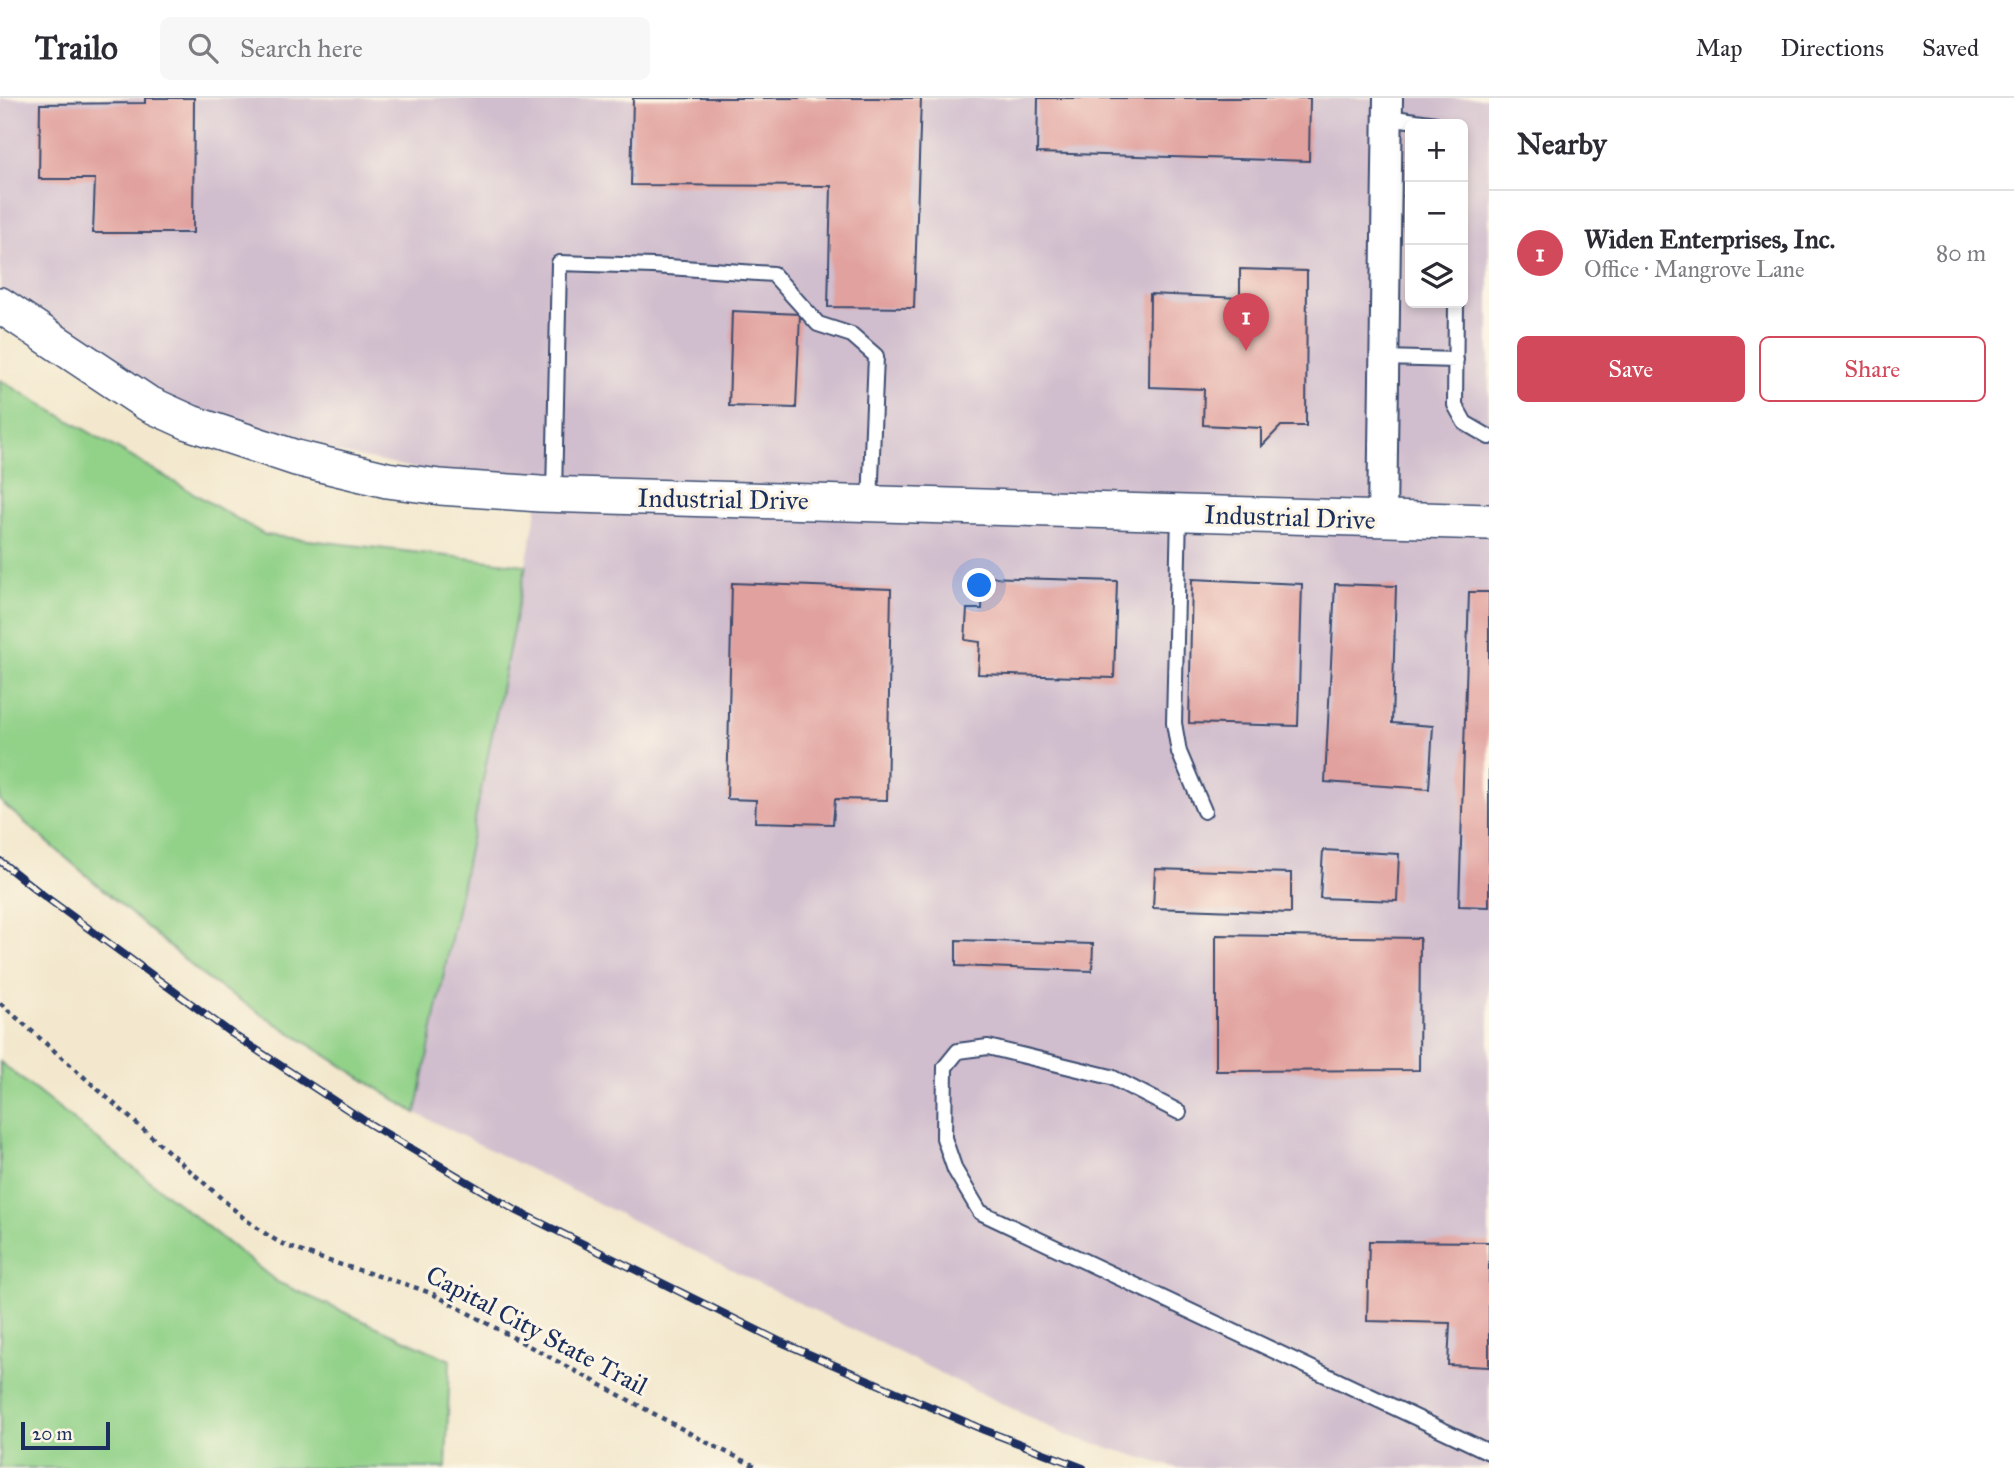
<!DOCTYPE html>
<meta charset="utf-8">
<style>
body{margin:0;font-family:"IM FELL Great Primer",serif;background:#f7f7f7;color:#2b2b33}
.controls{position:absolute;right:21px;top:21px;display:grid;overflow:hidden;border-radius:10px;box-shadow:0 4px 10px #0003}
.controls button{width:63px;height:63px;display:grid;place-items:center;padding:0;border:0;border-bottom:2px solid #e1e1e2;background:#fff;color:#2b2b33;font:35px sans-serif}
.scale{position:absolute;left:21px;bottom:18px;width:89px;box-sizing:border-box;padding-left:7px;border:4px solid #1b2f5e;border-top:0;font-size:19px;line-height:24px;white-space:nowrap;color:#1b2f5e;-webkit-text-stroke:5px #fcf5e5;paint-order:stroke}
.you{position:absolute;left:980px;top:488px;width:24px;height:24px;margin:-18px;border:5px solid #fff;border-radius:50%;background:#1a73e8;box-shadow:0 0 0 10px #1a73e833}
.badge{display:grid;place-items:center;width:46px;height:46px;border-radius:50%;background:#d1495b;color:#fff;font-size:23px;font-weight:700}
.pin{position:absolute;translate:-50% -58px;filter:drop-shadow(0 2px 4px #0008)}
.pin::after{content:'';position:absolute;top:37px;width:24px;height:21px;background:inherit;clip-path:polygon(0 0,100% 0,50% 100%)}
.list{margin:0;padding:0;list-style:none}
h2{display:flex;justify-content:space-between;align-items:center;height:91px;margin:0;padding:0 28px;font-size:30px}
h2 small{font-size:23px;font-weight:400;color:#7c7c81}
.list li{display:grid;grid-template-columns:46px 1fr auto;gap:21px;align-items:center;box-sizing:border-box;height:126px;padding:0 28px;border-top:2px solid #e1e1e2}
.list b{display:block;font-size:26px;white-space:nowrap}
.list p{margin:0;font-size:23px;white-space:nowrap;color:#7c7c81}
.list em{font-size:23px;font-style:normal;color:#7c7c81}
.actions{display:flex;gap:14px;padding:21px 28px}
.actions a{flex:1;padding:16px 0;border:2px solid #d1495b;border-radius:10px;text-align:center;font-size:24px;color:#d1495b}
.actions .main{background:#d1495b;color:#fff}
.icon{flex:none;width:38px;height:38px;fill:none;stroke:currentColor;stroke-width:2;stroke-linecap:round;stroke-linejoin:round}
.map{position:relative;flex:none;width:1489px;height:1370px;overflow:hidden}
header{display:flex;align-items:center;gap:42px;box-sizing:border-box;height:98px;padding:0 35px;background:#fff;border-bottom:2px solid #e1e1e2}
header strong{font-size:33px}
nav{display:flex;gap:38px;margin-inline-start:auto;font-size:24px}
.search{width:490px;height:63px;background:#f7f7f7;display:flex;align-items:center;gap:18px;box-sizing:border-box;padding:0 24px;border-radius:10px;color:#7c7c81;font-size:26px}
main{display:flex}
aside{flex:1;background:#fff}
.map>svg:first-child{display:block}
</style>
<header>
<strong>Trailo</strong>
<div class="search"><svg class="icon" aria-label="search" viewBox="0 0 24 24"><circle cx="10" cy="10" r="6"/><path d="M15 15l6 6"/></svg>Search here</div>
<nav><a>Map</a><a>Directions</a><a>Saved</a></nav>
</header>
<main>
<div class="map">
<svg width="1489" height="1370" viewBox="0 0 1489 1370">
<rect width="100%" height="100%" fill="#fcf5e5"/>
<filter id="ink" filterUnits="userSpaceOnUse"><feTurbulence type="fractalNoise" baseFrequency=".0143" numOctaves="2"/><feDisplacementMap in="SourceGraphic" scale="14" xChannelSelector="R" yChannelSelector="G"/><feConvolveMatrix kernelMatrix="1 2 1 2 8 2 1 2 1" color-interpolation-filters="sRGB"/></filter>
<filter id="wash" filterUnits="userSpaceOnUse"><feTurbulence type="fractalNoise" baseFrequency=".00686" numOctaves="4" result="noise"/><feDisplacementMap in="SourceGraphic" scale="28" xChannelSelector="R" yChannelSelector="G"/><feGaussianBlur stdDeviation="1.57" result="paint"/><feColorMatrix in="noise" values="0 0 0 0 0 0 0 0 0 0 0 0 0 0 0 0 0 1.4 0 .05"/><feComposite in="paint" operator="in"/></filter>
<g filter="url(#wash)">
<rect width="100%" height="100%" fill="#f3e8cd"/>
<path fill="#d0bdcd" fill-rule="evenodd" d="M0 0H1489V1370H1177L1065 1337 416 1015 540 396 191 325 0 207ZM1410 26H1463V205H1410Z"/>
<path fill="#91d188" stroke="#568073" stroke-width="2" d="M0 282 265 437 526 467 416 1015 207 881 0 703Z
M0 964 277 1184 450 1262 446 1370H0Z"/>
<g id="blocks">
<path fill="#e1a19e" d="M145 0H194L193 135H93L95 81H39L40 6 145 5Z
M633 0H921L914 210 828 209 831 88 631 87Z
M1038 0H1310L1309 63 1037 55Z
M1240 171 1307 173 1306 328H1281L1261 349V330L1203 327 1204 291 1149 289 1150 196 1240 200Z
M732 213 800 216 796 310 729 308Z
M983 479 1117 483 1114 580 978 576 980 544 965 542 967 511H982Z
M1192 481 1302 486 1298 628 1189 625Z
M732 485 891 491 887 702 835 701 833 726 755 724 756 702 727 701Z
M1335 486 1396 488 1392 625 1433 628 1429 691 1325 684Z
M1469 494H1489V809L1459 808Z
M1323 752 1399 756 1397 803 1320 800Z
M1155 771 1291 775V815L1153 810Z
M1216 837 1420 840 1419 972 1216 973Z
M956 842 1093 846 1092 873 956 868Z
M1369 1143 1489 1144V1269L1448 1267 1450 1225 1367 1223Z"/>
</g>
</g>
<g filter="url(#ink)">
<use href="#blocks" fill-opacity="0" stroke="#3b4b6f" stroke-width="2"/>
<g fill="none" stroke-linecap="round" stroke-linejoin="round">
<defs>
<path id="service" d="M1388 19 1436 26
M1456 205 1455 307 1465 325 1489 339
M1384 260 1456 262
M554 396 559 165 653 168 773 176 818 226 852 237 876 258 870 405
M1179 415 1174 625 1179 654 1204 713
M1179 1014 1111 979 988 949 958 953 945 969 944 1040 955 1072 980 1114 1489 1354"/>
<path id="minor" d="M1382 422 1388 0"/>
<path id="tertiary" d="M0 207 147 305 191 325 296 360 387 382 440 389 540 396 1489 424"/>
</defs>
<use href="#service" stroke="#3b4b6f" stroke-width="18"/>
<use href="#minor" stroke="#3b4b6f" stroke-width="32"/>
<use href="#tertiary" stroke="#3b4b6f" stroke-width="38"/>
<path stroke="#3b4b6f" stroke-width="4.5" stroke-dasharray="5 5" stroke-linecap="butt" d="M0 905 246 1122C258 1130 270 1140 283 1146 331 1167 384 1177 433 1196L708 1345 759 1370"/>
<use href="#service" stroke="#fff" stroke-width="14"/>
<use href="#minor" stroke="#fff" stroke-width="28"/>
<use href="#tertiary" stroke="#fff" stroke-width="35"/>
<defs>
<path id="rail" d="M0 763 39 794 231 935 368 1025 515 1112 781 1244 984 1332 1083 1370"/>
</defs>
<use href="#rail" stroke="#1b2f5e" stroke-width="8"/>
<use href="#rail" stroke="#fcf5e5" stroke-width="5" stroke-dasharray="16" stroke-linecap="butt"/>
</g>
</g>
<g text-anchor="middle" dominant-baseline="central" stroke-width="6" stroke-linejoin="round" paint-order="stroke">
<g font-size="26" fill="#1b2f5e" stroke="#fcf5e5">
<text transform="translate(723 401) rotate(1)">Industrial Drive</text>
<text transform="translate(1290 419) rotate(2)">Industrial Drive</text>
<text transform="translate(537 1232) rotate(28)">Capital City State Trail</text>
</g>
</g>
</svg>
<div class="controls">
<button>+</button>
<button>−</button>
<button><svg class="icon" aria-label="layers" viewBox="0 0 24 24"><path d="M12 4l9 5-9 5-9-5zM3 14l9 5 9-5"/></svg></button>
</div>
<div class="scale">20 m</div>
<div class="you"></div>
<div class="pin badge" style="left:1246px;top:253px">1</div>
</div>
<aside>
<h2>Nearby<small></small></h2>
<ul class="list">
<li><span class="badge">1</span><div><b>Widen Enterprises, Inc.</b><p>Office · Mangrove Lane</p></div><em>80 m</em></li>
</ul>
<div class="actions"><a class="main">Save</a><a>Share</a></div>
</aside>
</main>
